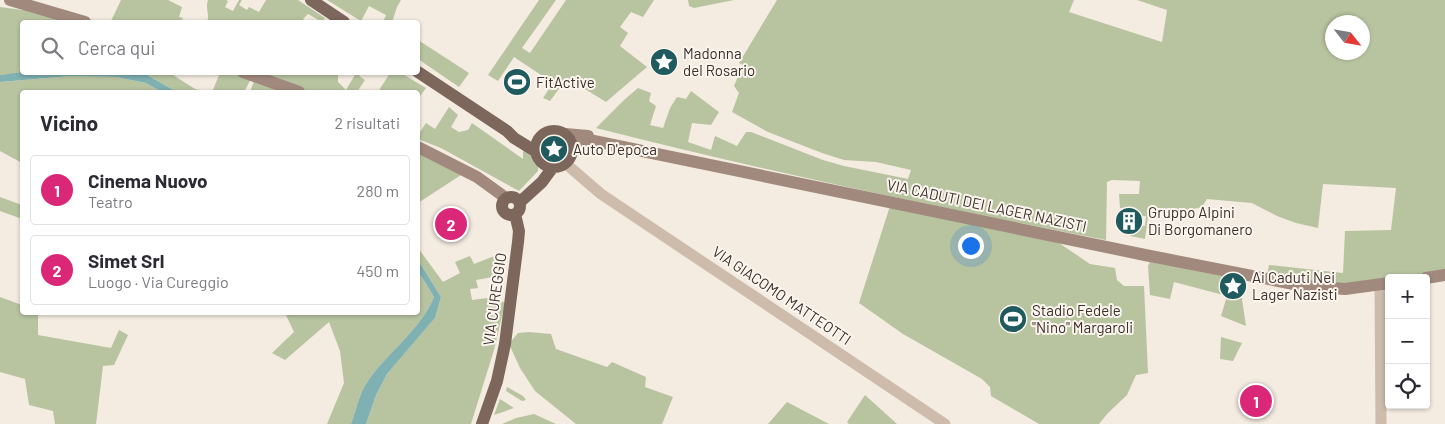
<!DOCTYPE html>
<html lang="it">
<meta charset="utf-8">
<style>
body{margin:0;font-family:Barlow,sans-serif;background:#f2f2f3;color:#2b2b33}
.controls{position:absolute;right:15px;bottom:15px;display:grid;overflow:hidden;border-radius:5px;box-shadow:0 1px 4px #0004}
.controls button{width:45px;height:45px;display:grid;place-items:center;padding:0;border:0;border-bottom:1px solid #e1e1e2;background:#fff;color:#2b2b33;font:25px sans-serif}
.compass{position:absolute;left:1325px;top:15px;width:45px;height:45px;border-radius:50%;background:#fff;box-shadow:0 1px 4px #0004;rotate:121deg}
.you{position:absolute;left:970px;top:245px;width:18px;height:18px;margin:-12px;border:4px solid #fff;border-radius:50%;background:#1a73e8;box-shadow:0 0 0 8px #1a73e833}
.badge{display:grid;place-items:center;width:32px;height:32px;border-radius:50%;background:#db2777;color:#fff;font-size:16px;font-weight:700}
.pin{position:absolute;translate:-50% -50%;border:2px solid #fff;box-shadow:0 1px 5px #0006}
.list{margin:0;padding:0;list-style:none}
h2{display:flex;justify-content:space-between;align-items:center;height:65px;margin:0;padding:0 20px;font-size:21px}
h2 small{font-size:16px;font-weight:400;color:#7c7c81}
.list li{display:grid;grid-template-columns:32px 1fr auto;gap:15px;align-items:center;box-sizing:border-box;height:70px;margin:0 10px 10px;padding:0 10px;border:1px solid #e1e1e2;border-radius:5px}
.list b{display:block;font-size:19px;white-space:nowrap}
.list p{margin:0;font-size:16px;white-space:nowrap;color:#7c7c81}
.list em{font-size:16px;font-style:normal;color:#7c7c81}
.icon{flex:none;width:28px;height:28px;fill:none;stroke:currentColor;stroke-width:2;stroke-linecap:round;stroke-linejoin:round}
.map{position:relative;flex:none;width:1445px;height:424px;overflow:hidden}
.search{position:absolute;background:#fff;box-shadow:0 1px 4px #0004;left:20px;top:20px;width:400px;height:55px;display:flex;align-items:center;gap:12px;box-sizing:border-box;padding:0 18px;border-radius:5px;color:#7c7c81;font-size:19px}
.panel{position:absolute;background:#fff;box-shadow:0 1px 4px #0004;left:20px;top:90px;width:400px;height:225px;border-radius:5px}
.map>svg:first-child{display:block}
</style>
<div class="map">
<svg width="1445" height="424" viewBox="0 0 1445 424">
<rect width="100%" height="100%" fill="#f4ebe1"/>
<path fill="#b8c4a0" fill-rule="evenodd" d="M121 0H168L182 7 179 17 183 18 181 22 111 21Z
M208 0H226L228 1 225 7 233 11 239 0H242L239 5 247 10 249 7 259 12 266 0H298L325 18 322 22 308 14 303 19 306 22H207C210 15 205 8 208 0Z
M327 0H401L397 7 392 22H383L386 15 369 6 361 21Z
M539 0H556L522 48 530 53 566 0H654L643 17 631 12 620 27 628 33 620 46 647 67 606 102 567 78 550 101 543 98 553 83 514 57 498 81 488 75Z
M688 0H734L694 8 689 6Z
M777 0H1074L1069 12 1162 42 1167 10 1137 0H1445V271L1400 278H1389L1344 286 1267 276 1269 265 1343 273 1345 231 1391 230 1396 188 1323 184 1318 228 1296 223 1277 216 1252 203 1207 199 1202 207 1184 211 1155 208V215L1148 216 1145 239 1130 236 1127 226H1145L1146 216H1130V208H1120L1119 194H1139L1140 181 1112 180 1107 182 1106 240C935 207 765 171 596 128L624 100 638 88 651 93 649 101 656 106 650 125 663 128 670 108 677 97 686 99 691 91 719 112 711 125 692 123 688 142 711 150 715 136 737 146 746 132H751L823 160 844 166 908 179 911 170 876 162 844 160 822 153 768 132 732 112 739 93 734 86 743 65 739 63ZM1332 22H1362V52H1332Z
M0 7 30 11 66 22H22L24 73 0 75Z
M418 40 469 73 459 87 418 59Z
M133 73H170L195 89 207 92H177L147 75Z
M220 73H232L251 79 244 92H212Z
M263 73H338V82L346 90 356 73H361L359 76 365 80 357 92H309Z
M390 73H401L426 88 418 99V92H378Z
M71 76 116 77 146 83 162 92H22V163L0 151V82Z
M254 81 284 92H250Z
M449 107 458 115 451 127 459 132 468 130 472 123 523 159V152L524 149C534 156 539 159 538 171L519 191 441 148 418 139V130L420 132 426 123 435 129Z
M548 149a6 6 0 1 1 12 0a6 6 0 1 1-12 0Z
M418 152 461 175 418 203Z
M0 197 22 205V219L0 211Z
M890 206 1056 241 1090 264 1115 268 1117 280 1124 286H1144L1148 373 1136 375 1127 395 1108 413 1099 424H1039L991 396 990 387 982 379 903 334 859 303Z
M418 248 443 282 460 273 455 262 470 256 474 264 497 255 493 277 476 280 478 288 470 289 472 300 495 297 505 303 494 350 471 424H366L376 395 387 374 435 318 441 297 418 260Z
M1150 262 1239 279 1246 326 1221 316 1227 296 1174 282 1170 299 1150 295 1148 266Z
M418 271 434 297C420 331 386 353 366 384 359 395 356 411 351 424H327L344 383 340 351 329 322 285 360 272 353 294 332 285 313 418 312Z
M0 297 22 305V312L38 313V335L111 348 119 330 128 335 114 365 103 366 96 424H55L53 411 29 405 25 379 0 372Z
M529 332 551 334 556 349 607 367 612 362 646 377 645 387 673 397 662 424H576L535 391 520 368 509 344 518 333Z
M1221 337 1242 343 1233 361 1220 359Z
M507 387 523 396 526 400 522 401 506 391Z
M865 395 897 424H849L847 422Z
M500 399 514 408 494 415Z
M787 402 829 424H768Z
M534 414 556 424H502L516 418Z"/>
<path fill="#7fb0b2" d="M24 72 133 73 147 75 177 92H162L146 83 116 77 71 76 0 82V75Z
M418 260 441 297 435 318 387 374 376 395 366 424H351C356 411 359 395 366 384 386 353 420 331 434 297L418 271Z"/>
<g fill="none" stroke-linecap="round" stroke-linejoin="round">
<path stroke="#cdbbac" stroke-width="11" d="M565 163 601 194 945 424
M1380 284 1381 424"/>
<path stroke="#a18a7d" stroke-width="12" d="M10 0 85 22
M243 72 299 92
M565 134 588 136 589 140 1145 255 1304 286 1345 289 1389 283
M418 147 477 177 506 198
M572 150 581 141 589 140
M1426 278 1445 275"/>
<path stroke="#7d675c" stroke-width="12" d="M311 0 344 22
M418 72 507 131 514 138 535 151
M536 149a18 18 0 1 1 36 0a18 18 0 1 1-36 0Z
M502 206a9 9 0 1 1 18 0a9 9 0 1 1-18 0Z
M520 202 542 182 553 167
M482 424 497 381 505 344 518 242 519 231 515 214"/>
</g>
<defs>
<symbol id="sight-disc" viewBox="-11 -11 22 22"><circle r="9.5" fill="#1f5a5e" stroke="#fbf5ee"/><path d="M0-6L1.8-2.2L6-1.7L2.9 1.2L3.7 5.4L0 3.3L-3.7 5.4L-2.9 1.2L-6-1.7L-1.8-2.2Z" fill="#fff"/></symbol>
<symbol id="stadium-disc" viewBox="-11 -11 22 22"><circle r="9.5" fill="#1f5a5e" stroke="#fbf5ee"/><path d="M0-5a6.5 5 0 1 0 0 10a6.5 5 0 1 0 0-10ZM-3.5-1.8h7v3.6h-7Z" fill="#fff"/></symbol>
<symbol id="building-disc" viewBox="-11 -11 22 22"><circle r="9.5" fill="#1f5a5e" stroke="#fbf5ee"/><path d="M-4-6H4V6H1V3H-1V6H-4ZM-2.5-4.3h1.7v1.8h-1.7ZM.8-4.3h1.7v1.8H.8ZM-2.5-1h1.7V.8h-1.7ZM.8-1h1.7V.8H.8Z" fill="#fff"/></symbol>
</defs>
<g fill-rule="evenodd">
<use href="#sight-disc" x="648" y="46" width="32" height="32"/>
<use href="#stadium-disc" x="501" y="66" width="32" height="32"/>
<use href="#sight-disc" x="538" y="133" width="32" height="32"/>
<use href="#building-disc" x="1113" y="205" width="32" height="32"/>
<use href="#sight-disc" x="1217" y="270" width="32" height="32"/>
<use href="#stadium-disc" x="997" y="303" width="32" height="32"/>
</g>
<g text-anchor="middle" dominant-baseline="central" stroke-width="4" stroke-linejoin="round" paint-order="stroke">
<g font-size="15" fill="#3b302b" stroke="#fbf5ee" text-anchor="start">
<text x="683" y="53">Madonna<tspan x="683" dy="17">del Rosario</tspan></text>
<text x="536" y="82">FitActive</text>
<text x="573" y="149">Auto D'epoca</text>
<text x="1148" y="212">Gruppo Alpini<tspan x="1148" dy="17">Di Borgomanero</tspan></text>
<text x="1252" y="277">Ai Caduti Nei<tspan x="1252" dy="17">Lager Nazisti</tspan></text>
<text x="1032" y="310">Stadio Fedele<tspan x="1032" dy="17">"Nino" Margaroli</tspan></text>
</g>
<g font-size="15" fill="#3b302b" stroke="#fbf5ee">
<text transform="translate(987 205) rotate(12)">VIA CADUTI DEI LAGER NAZISTI</text>
<text transform="translate(782 295) rotate(34)">VIA GIACOMO MATTEOTTI</text>
<text transform="translate(494 299) rotate(-82)">VIA CUREGGIO</text>
</g>
</g>
</svg>
<div class="controls">
<button>+</button>
<button>−</button>
<button><svg class="icon" aria-label="locate" viewBox="0 0 24 24"><circle cx="12" cy="12" r="6"/><path d="M12 2v4M12 18v4M2 12h4M18 12h4"/></svg></button>
</div>
<svg class="compass" viewBox="-18 -18 36 36"><path d="M0-13l5 13h-10z" fill="#e53935"/><path d="M0 13l5-13h-10z" fill="#7c7c81"/></svg>
<div class="you"></div>
<div class="pin badge" style="left:1256px;top:401px">1</div>
<div class="pin badge" style="left:451px;top:224px">2</div>
<div class="search"><svg class="icon" aria-label="search" viewBox="0 0 24 24"><circle cx="10" cy="10" r="6"/><path d="M15 15l6 6"/></svg>Cerca qui</div>
<section class="panel">
<h2>Vicino<small>2 risultati</small></h2>
<ul class="list">
<li><span class="badge">1</span><div><b>Cinema Nuovo</b><p>Teatro</p></div><em>280 m</em></li>
<li><span class="badge">2</span><div><b>Simet Srl</b><p>Luogo · Via Cureggio</p></div><em>450 m</em></li>
</ul>
</section>
</div>
